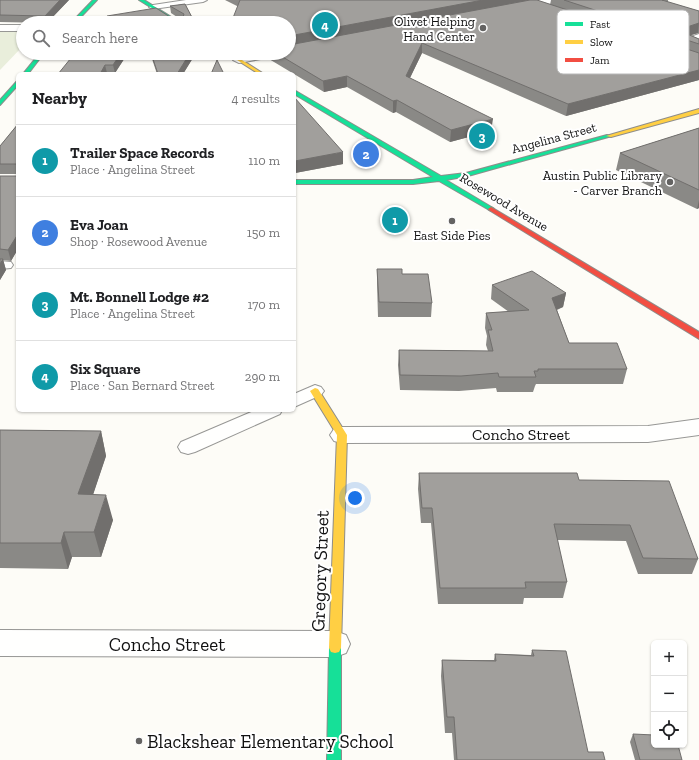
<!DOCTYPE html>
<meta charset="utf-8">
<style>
body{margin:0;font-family:"Zilla Slab",serif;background:#f6f6f6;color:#202124}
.controls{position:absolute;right:12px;bottom:12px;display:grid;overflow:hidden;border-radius:6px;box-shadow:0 1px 3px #0004}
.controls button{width:36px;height:36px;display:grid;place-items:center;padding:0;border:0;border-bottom:1px solid #e0e0e0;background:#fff;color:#202124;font:20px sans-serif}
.you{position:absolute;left:355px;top:498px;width:14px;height:14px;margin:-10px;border:3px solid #fff;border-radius:50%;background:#1a73e8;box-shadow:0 0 0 6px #1a73e833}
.badge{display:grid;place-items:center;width:26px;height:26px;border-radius:50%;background:#1a73e8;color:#fff;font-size:13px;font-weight:700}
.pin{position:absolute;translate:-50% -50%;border:2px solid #fff;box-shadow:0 1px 4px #0006}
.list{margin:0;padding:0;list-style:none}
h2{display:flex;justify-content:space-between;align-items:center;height:52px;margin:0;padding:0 16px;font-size:17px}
h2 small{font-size:13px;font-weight:400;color:#757577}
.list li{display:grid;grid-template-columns:26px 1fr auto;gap:12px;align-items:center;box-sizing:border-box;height:72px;padding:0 16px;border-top:1px solid #e0e0e0}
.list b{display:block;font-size:15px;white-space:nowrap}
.list p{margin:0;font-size:13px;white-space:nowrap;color:#757577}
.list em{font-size:13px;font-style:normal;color:#757577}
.icon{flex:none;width:22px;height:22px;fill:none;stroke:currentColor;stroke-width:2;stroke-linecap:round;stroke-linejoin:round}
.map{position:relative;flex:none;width:699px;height:760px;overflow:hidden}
.search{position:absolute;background:#fff;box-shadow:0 1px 3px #0004;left:16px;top:16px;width:280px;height:44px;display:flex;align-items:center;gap:10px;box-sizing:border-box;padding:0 14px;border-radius:22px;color:#757577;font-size:15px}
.panel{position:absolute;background:#fff;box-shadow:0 1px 3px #0004;left:16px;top:72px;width:280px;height:340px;border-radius:6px}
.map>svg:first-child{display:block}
</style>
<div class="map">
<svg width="699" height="760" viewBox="0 0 699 760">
<rect width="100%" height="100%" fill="#fdfcf7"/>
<path fill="#e9eedb" d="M0 32H23V46L0 70Z"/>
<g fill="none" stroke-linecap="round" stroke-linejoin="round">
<defs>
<path id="lane" d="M186 0H207L203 2 153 9 149 7 153 5Z
M699 34V40L694 41 699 43V49L679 41Z
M0 261 11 262 13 265 11 268 0 269Z
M315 385 321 387 324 391 321 395 294 407V394Z
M256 410H282L280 414 195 452 188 454 181 452 178 447 181 442Z"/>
<path id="street" d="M539 0H559L554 3 514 11 509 8 510 6Z
M0 25H23V31H0Z
M258 53H283L277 56 239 63 233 60 235 58Z
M699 419V435L648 442 342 443 334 441 330 435 334 429 342 427 648 426Z
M0 630 335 631 346 635 350 644 346 653 335 657 0 656Z"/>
<path id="fast" d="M93 0H97L75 23H71Z
M139 0H144L181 23H176Z
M40 53H44L28 74H23Z
M18 80V85L0 105V100Z
M294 90 441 176 466 173 607 135 612 136 468 176 446 180 493 208 494 209 491 211 439 181 413 184H294V180H413L433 177 294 94Z
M335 643 339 644 341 648V760H327L329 648 331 644Z"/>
<path id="slow" d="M226 53H231L264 74H259Z
M699 109V113L611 137 606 136Z
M315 388 318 389 347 435 341 648 339 652 335 653 331 652 329 648 337 435 310 391Z"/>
<path id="jam" d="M491 207 699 332V339L489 210 488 209Z"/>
</defs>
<use href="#lane" stroke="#979795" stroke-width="2"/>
<use href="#street" stroke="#979795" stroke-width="2"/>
<use href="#fast" stroke="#8e8d8b" stroke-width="2"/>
<use href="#slow" stroke="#8e8d8b" stroke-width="2"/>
<use href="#jam" stroke="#8e8d8b" stroke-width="2"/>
<use href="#lane" fill="#fffffe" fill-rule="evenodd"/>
<use href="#street" fill="#fffffe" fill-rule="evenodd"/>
<use href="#fast" fill="#16e098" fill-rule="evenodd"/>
<use href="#slow" fill="#ffcf43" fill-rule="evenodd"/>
<use href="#jam" fill="#f24e42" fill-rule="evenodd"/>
</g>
<path fill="#8a8986" d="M0 0H69L47 23 0 22Z
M225 0H537L550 5 551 0H668V2L699 11V33L690 35 699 39V80L566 116 422 53 410 78 491 131 450 142 396 112 393 113 347 87 324 92 269 59V53H289V23L237 6Z
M185 4 195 23 170 17H177L171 13 170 6Z
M128 53 115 73H107L106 74H58L75 58Z
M150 53H196L183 74H157Z
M294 97 343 164 295 173 294 172Z
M18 124V249L11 261 3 260 6 270 0 280V176H17V174H0V146Z
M699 128V208L697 209 616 170 620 153Z
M377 269 402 274 432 303 431 317H378L377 283Z
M492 285 566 293 563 307 557 310 569 343 627 369 623 384H536L535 386 533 392H497L496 388 459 391 400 390 398 365 399 350 488 351 486 345 487 336 485 328 486 313 509 312 491 299Z
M0 430 101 431 106 456 93 494 113 520 101 557H72L68 569 0 568Z
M419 473 579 480 698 559 692 574H638L626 541 557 540 567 582 563 598H524L523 604H438L431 523H421L418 489Z
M532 650 588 752 605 760H454L452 733H445L441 676 442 660H494L495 654 531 655Z
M633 734 682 760H635L630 742Z"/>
<path fill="#716f6d" d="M60 0H69L47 23 45 16Z
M483 0H531L289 46V36Z
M699 23 698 33 682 38 679 37 681 29Z
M422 43V53L405 88 406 76Z
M121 53H128L115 73 113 65Z
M190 53H196L183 74H177Z
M105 65 107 73 106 74H100Z
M699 70V80L566 116 568 104Z
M347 76V87L324 92 323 81Z
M397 100 396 112 393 113V101Z
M493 119 491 131 450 142 451 130Z
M343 152V164L295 173V161Z
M699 200V208L697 209Z
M18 234V249L11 261 8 250Z
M3 259 6 270 0 280V264Z
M566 293 563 307 550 312 552 298Z
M101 431 106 456 85 519 78 494Z
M106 495 113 520 101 557 94 532Z
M64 532 72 557 68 569 61 543Z"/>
<path fill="#a19f9c" stroke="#716f6d" d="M0 0H60L45 16 0 15Z
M240 0H483L289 36V23H231Z
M530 0H537L699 53V70L568 104 422 43 406 76 493 119 451 130 397 100 393 101 347 76 323 81 276 53H289V45Z
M564 0H664H662L699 11V23L681 29 680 31 699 39V44Z
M185 4 195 23H101L107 16 156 8 170 17H183L184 14 170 6Z
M79 53H121L113 65H105L100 74H58L71 58H75Z
M151 53H190L177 74H158Z
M217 60 224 74H211Z
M294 97 343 152 295 161H294Z
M18 124V234L8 250 0 249V176H17V164H0V146Z
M699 128V190L620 153Z
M0 259H3L0 264Z
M377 269H402V274H428L432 303 379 302Z
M532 271 566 293 552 298 569 343H617L627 369H538V371H534L536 377H499L498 373 461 376 400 375 399 350 493 351 488 330H492L486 313 529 310 492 285Z
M0 430 101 431 78 494 106 495 94 532H64L61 543H0Z
M419 473H577L579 480 669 481 698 559 643 558 630 525 554 524 567 582H525L526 588H440L432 508H422Z
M532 650 566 651 588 752H603L605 760H457L454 717H447L442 660 496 661 495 654 534 656Z
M633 734 654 735V745H678L682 760H640Z"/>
<g fill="#646362" stroke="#fff" stroke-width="1.5">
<circle cx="483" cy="28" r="4"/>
<circle cx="670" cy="182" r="4"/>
<circle cx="452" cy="221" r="4"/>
<circle cx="139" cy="741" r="4"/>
</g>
<g text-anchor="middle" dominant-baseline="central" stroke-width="4" stroke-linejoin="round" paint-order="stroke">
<g font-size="13" fill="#111" stroke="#fff" text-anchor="end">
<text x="475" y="21">Olivet Helping<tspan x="475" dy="15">Hand Center</tspan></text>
<text x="662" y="175">Austin Public Library<tspan x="662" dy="15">- Carver Branch</tspan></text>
<text x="452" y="235" text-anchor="middle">East Side Pies</text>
</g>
<g font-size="13" fill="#111" stroke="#fff">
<text transform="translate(554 138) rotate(-15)">Angelina Street</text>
<text transform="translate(504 202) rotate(31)">Rosewood Avenue</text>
</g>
<g font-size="16" fill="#111" stroke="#fff">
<text x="521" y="434">Concho Street</text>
</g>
<g font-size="19" fill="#111" stroke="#fff">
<text transform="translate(320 571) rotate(-88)">Gregory Street</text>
<text x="167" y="644">Concho Street</text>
</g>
<g font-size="19" fill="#111" stroke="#fff" text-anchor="start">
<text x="147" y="741">Blackshear Elementary School</text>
</g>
</g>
<rect x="557" y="10" width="132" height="64" rx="6" fill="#fff" stroke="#b8b8b8" stroke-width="1"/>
<rect x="565" y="22" width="18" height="4" fill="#16e098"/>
<rect x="565" y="40" width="18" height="4" fill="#ffcf43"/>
<rect x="565" y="58" width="18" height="4" fill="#f24e42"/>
<g font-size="11" fill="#111">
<text x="590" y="28">Fast</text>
<text x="590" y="46">Slow</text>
<text x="590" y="64">Jam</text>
</g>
</svg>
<div class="controls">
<button>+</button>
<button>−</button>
<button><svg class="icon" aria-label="locate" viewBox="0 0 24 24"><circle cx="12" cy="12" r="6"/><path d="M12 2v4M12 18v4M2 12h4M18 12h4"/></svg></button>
</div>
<div class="you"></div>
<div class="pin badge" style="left:395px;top:220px;background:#0f9aa8">1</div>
<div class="pin badge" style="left:366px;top:154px;background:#3f7fe0">2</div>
<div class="pin badge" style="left:482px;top:136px;background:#0f9aa8">3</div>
<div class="pin badge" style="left:325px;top:25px;background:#0f9aa8">4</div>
<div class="search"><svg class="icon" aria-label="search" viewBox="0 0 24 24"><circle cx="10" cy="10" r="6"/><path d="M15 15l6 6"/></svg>Search here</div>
<section class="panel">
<h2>Nearby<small>4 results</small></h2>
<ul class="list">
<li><span class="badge" style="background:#0f9aa8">1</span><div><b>Trailer Space Records</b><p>Place · Angelina Street</p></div><em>110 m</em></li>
<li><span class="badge" style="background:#3f7fe0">2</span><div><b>Eva Joan</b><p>Shop · Rosewood Avenue</p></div><em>150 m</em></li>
<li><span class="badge" style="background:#0f9aa8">3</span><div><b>Mt. Bonnell Lodge #2</b><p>Place · Angelina Street</p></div><em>170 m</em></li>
<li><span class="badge" style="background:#0f9aa8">4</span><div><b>Six Square</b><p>Place · San Bernard Street</p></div><em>290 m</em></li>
</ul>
</section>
</div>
